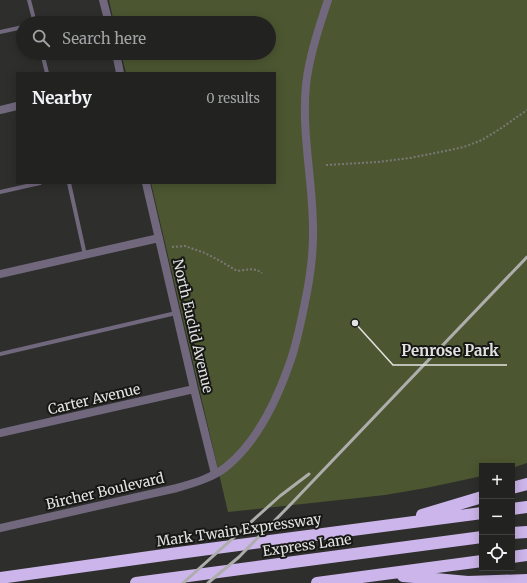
<!DOCTYPE html>
<meta charset="utf-8">
<style>
body{margin:0;font-family:Merriweather,serif;background:#2a2b2a;color:#f1f3f6}
.controls{position:absolute;right:12px;bottom:12px;display:grid;overflow:hidden;border-radius:0px;box-shadow:0 2px 10px #0003}
.controls button{width:36px;height:36px;display:grid;place-items:center;padding:0;border:0;border-bottom:1px solid #3f403f;background:#222321;color:#f1f3f6;font:20px sans-serif}
.list{margin:0;padding:0;list-style:none}
h2{display:flex;justify-content:space-between;align-items:center;height:52px;margin:0;padding:0 16px;font-size:17px}
h2 small{font-size:13px;font-weight:400;color:#a2a4a5}
.icon{flex:none;width:22px;height:22px;fill:none;stroke:currentColor;stroke-width:2;stroke-linecap:round;stroke-linejoin:round}
.map{position:relative;flex:none;width:527px;height:583px;overflow:hidden}
.search{position:absolute;background:#222321;box-shadow:0 2px 10px #0003;left:16px;top:16px;width:260px;height:44px;display:flex;align-items:center;gap:10px;box-sizing:border-box;padding:0 14px;border-radius:22px;color:#a2a4a5;font-size:15px}
.panel{position:absolute;background:#222321;box-shadow:0 2px 10px #0003;left:16px;top:72px;width:260px;height:112px;border-radius:0px}
.map>svg:first-child{display:block}
</style>
<div class="map">
<svg width="527" height="583" viewBox="0 0 527 583">
<rect width="100%" height="100%" fill="#2e2f2c"/>
<path fill="#4c5731" d="M109 0H527V463L512 468V466H482V476L426 488 385 495 228 512 151 183H275V73H126L121 53H269V23H114Z"/>
<g fill="none" stroke-linecap="round" stroke-linejoin="round">
<path stroke="#787976" stroke-width="2" stroke-dasharray="2 2" stroke-linecap="butt" d="M326 165 378 162 410 158 445 151 464 147 482 140 500 129 527 110
M172 247 185 246 205 253 222 262 237 271C246 270 254 267 262 273"/>
<path stroke="#71687d" stroke-width="4" d="M29 0 35 23
M0 32 23 27
M42 53 47 73
M69 183 85 255
M0 192 40 183
M0 354 176 313"/>
<path stroke="#71687d" stroke-width="8" d="M103 0 109 23
M116 53 120 73
M0 110 17 106
M146 183 194 389 215 474
M0 274 159 238
M0 433 194 389
M0 528 177 488C194 483 212 478 226 467 257 442 276 402 289 365 296 347 300 326 304 307 309 284 313 259 313 235 314 185 301 135 306 85 309 57 319 27 328 0"/>
<path stroke="#ccb5ea" stroke-width="12" d="M512 488 527 484
M512 509 527 507
M422 515 482 497
M512 533 527 532
M512 557 527 555
M403 576 468 582 527 580
M0 578 171 554 482 513
M136 583 482 537
M317 583 482 561"/>
<path stroke="#adaeac" stroke-width="3" d="M183 583 280 496 309 474
M208 583 239 557 291 504 527 257"/>
</g>
<g text-anchor="middle" dominant-baseline="central" stroke-width="4" stroke-linejoin="round" paint-order="stroke">
<g font-size="14" fill="#e2e3e1" stroke="#171716">
<text transform="translate(193 326) rotate(77)">North Euclid Avenue</text>
<text transform="translate(94 399) rotate(-13)">Carter Avenue</text>
<text transform="translate(105 491) rotate(-13)">Bircher Boulevard</text>
<text transform="translate(239 530) rotate(-8)">Mark Twain Expressway</text>
<text transform="translate(307 545) rotate(-8)">Express Lane</text>
</g>
</g>
<path fill="none" stroke="#e2e3e1" stroke-width="1.5" d="M355 323L393 365H507"/>
<circle fill="#e2e3e1" stroke="#171716" stroke-width="1.5" cx="355" cy="323" r="4"/>
<g font-size="15" text-anchor="middle" font-weight="bold" fill="#e2e3e1" stroke="#171716" stroke-width="4" stroke-linejoin="round" paint-order="stroke">
<text x="450" y="356">Penrose Park</text>
</g>
</svg>
<div class="controls">
<button>+</button>
<button>−</button>
<button><svg class="icon" aria-label="locate" viewBox="0 0 24 24"><circle cx="12" cy="12" r="6"/><path d="M12 2v4M12 18v4M2 12h4M18 12h4"/></svg></button>
</div>
<div class="search"><svg class="icon" aria-label="search" viewBox="0 0 24 24"><circle cx="10" cy="10" r="6"/><path d="M15 15l6 6"/></svg>Search here</div>
<section class="panel">
<h2>Nearby<small>0 results</small></h2>
<ul class="list">
</ul>
</section>
</div>
